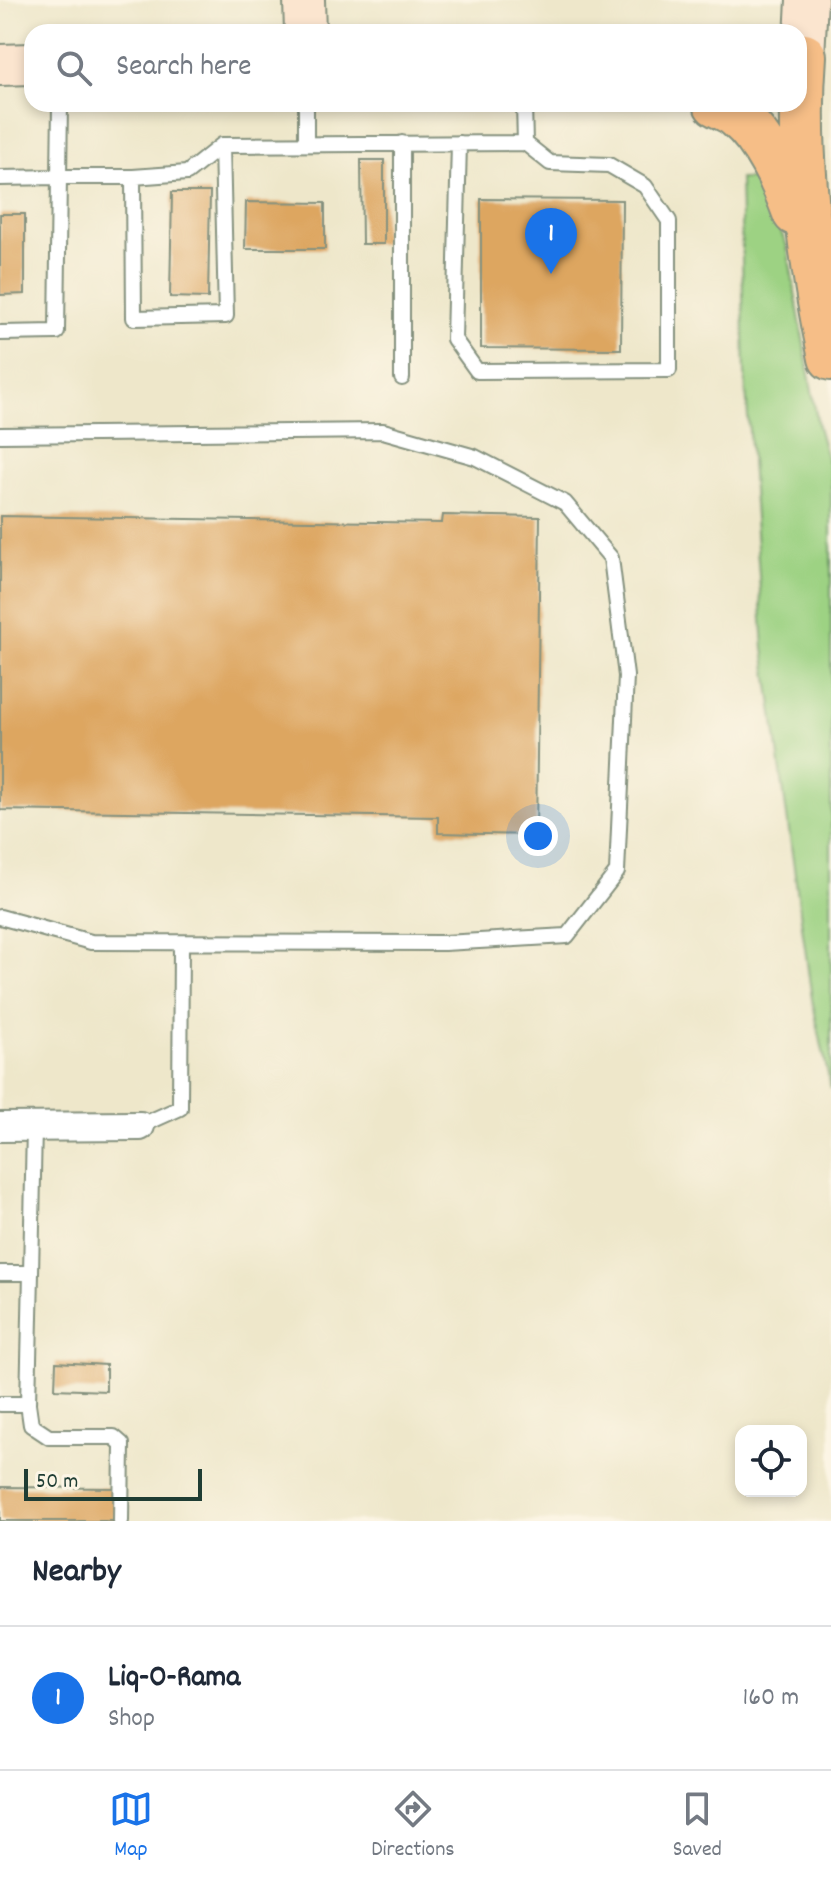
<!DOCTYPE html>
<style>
body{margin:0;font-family:Dekko,sans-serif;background:#f6f6f7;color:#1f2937}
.controls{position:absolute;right:24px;bottom:24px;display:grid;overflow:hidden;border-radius:16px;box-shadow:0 4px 12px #0003}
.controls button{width:72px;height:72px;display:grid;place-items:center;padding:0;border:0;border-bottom:2px solid #e0e1e3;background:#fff;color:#1f2937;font:40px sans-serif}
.scale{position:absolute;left:24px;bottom:20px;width:178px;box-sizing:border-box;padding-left:8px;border:4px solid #1f3d34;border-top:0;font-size:22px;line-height:28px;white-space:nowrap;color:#1f3d34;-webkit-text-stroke:6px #fcf5e5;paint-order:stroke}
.you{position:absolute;left:538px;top:836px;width:28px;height:28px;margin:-20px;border:6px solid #fff;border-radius:50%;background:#1a73e8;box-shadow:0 0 0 12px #1a73e833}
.badge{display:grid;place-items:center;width:52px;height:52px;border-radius:50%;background:#1a73e8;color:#fff;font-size:26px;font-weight:700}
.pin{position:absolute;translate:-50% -66px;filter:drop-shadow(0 2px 4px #0008)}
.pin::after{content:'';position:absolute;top:42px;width:28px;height:24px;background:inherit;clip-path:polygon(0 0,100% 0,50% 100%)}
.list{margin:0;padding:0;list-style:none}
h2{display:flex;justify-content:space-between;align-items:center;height:104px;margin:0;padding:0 32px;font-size:34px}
h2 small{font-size:26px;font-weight:400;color:#747a83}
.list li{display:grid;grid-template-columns:52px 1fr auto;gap:24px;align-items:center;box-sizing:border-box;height:144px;padding:0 32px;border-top:2px solid #e0e1e3}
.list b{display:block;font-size:30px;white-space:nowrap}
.list p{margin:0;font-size:26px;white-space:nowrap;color:#747a83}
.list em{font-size:26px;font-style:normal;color:#747a83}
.icon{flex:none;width:44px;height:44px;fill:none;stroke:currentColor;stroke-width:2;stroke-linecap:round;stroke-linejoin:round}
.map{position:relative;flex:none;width:831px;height:1521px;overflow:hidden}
.search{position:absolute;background:#fff;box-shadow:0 4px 12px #0003;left:24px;right:24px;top:24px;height:88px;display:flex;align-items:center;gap:20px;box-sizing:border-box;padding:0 28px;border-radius:24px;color:#747a83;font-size:30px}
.sheet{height:248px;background:#fff}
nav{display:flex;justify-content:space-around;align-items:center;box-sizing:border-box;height:112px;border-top:2px solid #e0e1e3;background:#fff;font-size:22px;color:#747a83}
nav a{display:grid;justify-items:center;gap:4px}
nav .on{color:#1a73e8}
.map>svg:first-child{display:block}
</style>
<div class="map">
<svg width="831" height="1521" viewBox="0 0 831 1521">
<rect width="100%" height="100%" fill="#fcf5e5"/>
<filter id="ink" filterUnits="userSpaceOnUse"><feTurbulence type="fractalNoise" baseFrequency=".0125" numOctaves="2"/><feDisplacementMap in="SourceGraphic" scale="16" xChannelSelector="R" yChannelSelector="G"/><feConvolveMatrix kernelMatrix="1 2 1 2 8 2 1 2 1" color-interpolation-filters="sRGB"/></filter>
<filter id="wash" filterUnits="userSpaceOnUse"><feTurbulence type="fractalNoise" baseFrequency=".006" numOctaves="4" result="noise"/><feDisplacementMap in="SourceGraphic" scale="32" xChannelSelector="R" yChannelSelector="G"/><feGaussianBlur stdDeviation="1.8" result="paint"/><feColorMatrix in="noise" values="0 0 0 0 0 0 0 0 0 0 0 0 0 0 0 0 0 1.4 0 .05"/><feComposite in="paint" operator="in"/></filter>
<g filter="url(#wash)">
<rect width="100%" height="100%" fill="#eee7ca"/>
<path fill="#9dd283" stroke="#5e885c" stroke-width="2" d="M740 179H758L787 246 818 426 831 474V1089L812 999 764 648 745 374Z"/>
<g id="blocks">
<path fill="#dda660" d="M361 160H384V244H362Z
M172 192H210L208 298 170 297Z
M481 199 622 200 621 349 481 348Z
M246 202 325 203V249H245Z
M0 214H25V294L0 295Z
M443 515 540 517 536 835 438 833V817L0 810V516L442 523Z
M56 1362 106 1365V1391L55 1389Z
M0 1487 116 1488V1521H0Z"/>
</g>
</g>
<g filter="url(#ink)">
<use href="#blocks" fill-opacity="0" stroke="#86927f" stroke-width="2"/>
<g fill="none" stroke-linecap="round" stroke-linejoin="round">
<defs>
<path id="service" d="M60 104 59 177H133L134 318 226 316 222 145 525 143 524 104
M306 104V144
M402 143V378
M459 143 454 339 477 371 669 370V221L645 186 609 165 550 163 525 143
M133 177 187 173 222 145
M0 178 59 177 57 332 0 333
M0 435 383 431 475 457 565 503 611 558 626 676 617 872 567 936 444 943 91 942 0 917
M140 1126 180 1108 181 943
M0 1273H31L34 1127
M0 1404H28L31 1273
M28 1404 31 1425 49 1437H114L122 1444 121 1521"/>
<path id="minor" d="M0 1127 140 1126"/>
<path id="secondary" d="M304 0 305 32
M804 56 807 0
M0 65 32 64"/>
<path id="motorway" d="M804 56C796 157 810 260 831 358
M716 104C723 108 732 111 738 117 764 138 784 182 795 213"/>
</defs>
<use href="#service" stroke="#86927f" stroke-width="18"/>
<use href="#minor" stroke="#86927f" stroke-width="32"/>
<use href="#secondary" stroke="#86927f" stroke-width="44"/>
<use href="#motorway" stroke="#86927f" stroke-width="48"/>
<use href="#service" stroke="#fff" stroke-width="14"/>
<use href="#minor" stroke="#fff" stroke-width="28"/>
<use href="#secondary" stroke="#fbe5cf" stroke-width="40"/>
<use href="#motorway" stroke="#f6be87" stroke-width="44"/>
</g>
</g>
</svg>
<div class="controls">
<button><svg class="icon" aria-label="locate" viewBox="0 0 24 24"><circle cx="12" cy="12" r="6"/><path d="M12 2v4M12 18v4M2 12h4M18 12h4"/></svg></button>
</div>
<div class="scale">50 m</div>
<div class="you"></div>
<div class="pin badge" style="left:551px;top:274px">1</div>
<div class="search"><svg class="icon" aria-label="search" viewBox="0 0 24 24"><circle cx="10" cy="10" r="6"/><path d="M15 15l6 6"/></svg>Search here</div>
</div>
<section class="sheet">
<h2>Nearby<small></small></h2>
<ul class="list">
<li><span class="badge">1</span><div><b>Liq-O-Rama</b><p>Shop</p></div><em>160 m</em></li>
</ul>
</section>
<nav>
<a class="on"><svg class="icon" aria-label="map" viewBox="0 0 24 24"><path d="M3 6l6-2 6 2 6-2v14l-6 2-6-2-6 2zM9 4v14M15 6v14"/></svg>Map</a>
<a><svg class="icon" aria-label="directions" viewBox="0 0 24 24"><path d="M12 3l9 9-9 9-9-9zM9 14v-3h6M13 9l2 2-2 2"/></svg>Directions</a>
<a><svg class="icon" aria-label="saved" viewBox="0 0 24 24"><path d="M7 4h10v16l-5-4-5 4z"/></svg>Saved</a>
</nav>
